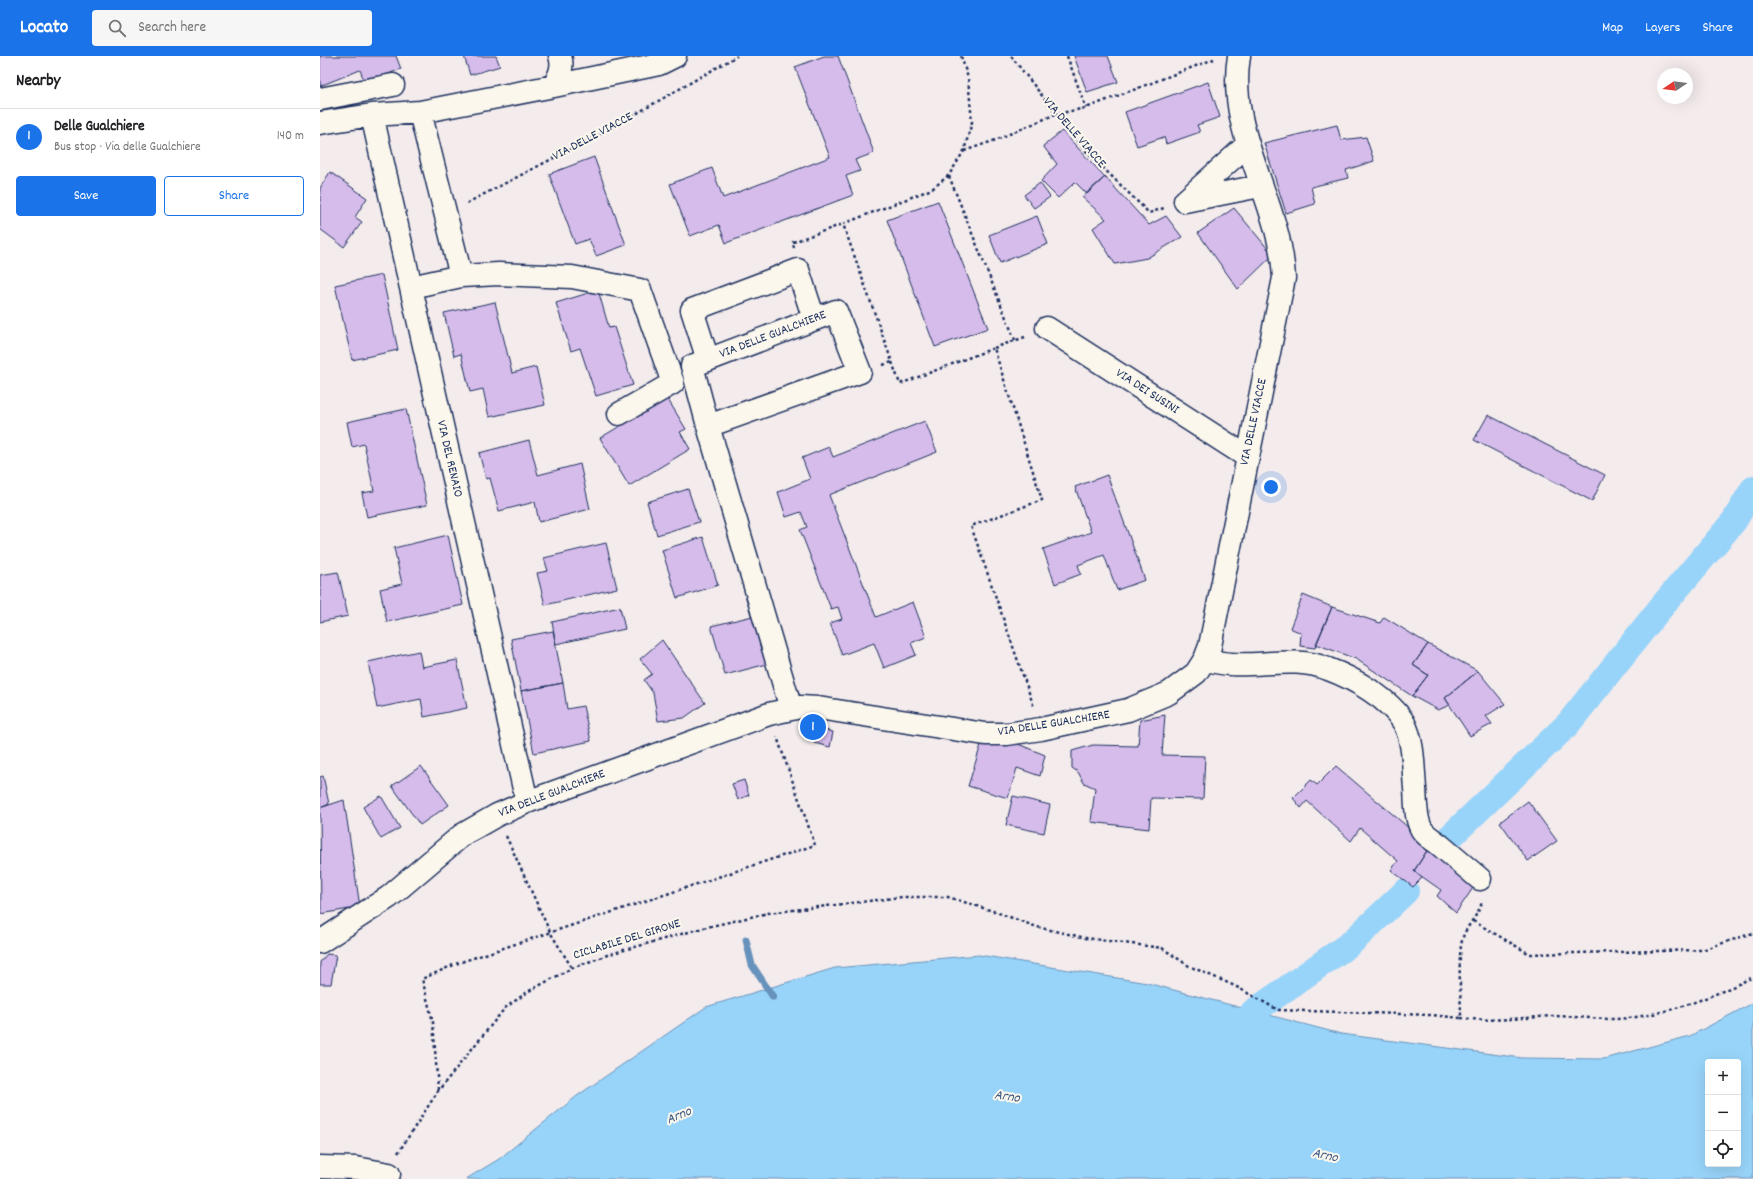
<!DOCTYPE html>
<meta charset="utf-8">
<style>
body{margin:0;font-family:Dekko,sans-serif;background:#f6f6f6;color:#202124}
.controls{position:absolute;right:12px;bottom:12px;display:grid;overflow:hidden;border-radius:4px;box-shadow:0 4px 16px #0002}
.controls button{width:36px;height:36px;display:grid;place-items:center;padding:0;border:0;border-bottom:1px solid #e0e0e0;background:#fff;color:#202124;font:20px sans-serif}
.compass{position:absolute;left:1337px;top:12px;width:36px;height:36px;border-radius:50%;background:#fff;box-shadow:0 4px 16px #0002;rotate:257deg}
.you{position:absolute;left:951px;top:431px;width:14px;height:14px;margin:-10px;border:3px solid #fff;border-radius:50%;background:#1a73e8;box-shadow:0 0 0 6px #1a73e833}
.badge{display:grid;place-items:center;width:26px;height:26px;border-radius:50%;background:#1a73e8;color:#fff;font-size:13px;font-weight:700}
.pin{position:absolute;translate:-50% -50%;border:2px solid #fff;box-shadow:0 1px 4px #0006}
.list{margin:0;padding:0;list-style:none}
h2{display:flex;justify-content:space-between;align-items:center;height:52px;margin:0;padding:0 16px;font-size:17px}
h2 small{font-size:13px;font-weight:400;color:#757577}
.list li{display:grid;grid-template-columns:26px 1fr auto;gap:12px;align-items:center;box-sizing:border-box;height:56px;padding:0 16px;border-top:1px solid #e0e0e0}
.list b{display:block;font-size:15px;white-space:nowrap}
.list p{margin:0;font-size:13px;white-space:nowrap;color:#757577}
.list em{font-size:13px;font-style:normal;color:#757577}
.actions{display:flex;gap:8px;padding:12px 16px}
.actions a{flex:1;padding:9px 0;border:1px solid #1a73e8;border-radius:4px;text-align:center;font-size:14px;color:#1a73e8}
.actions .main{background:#1a73e8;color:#fff}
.icon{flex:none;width:22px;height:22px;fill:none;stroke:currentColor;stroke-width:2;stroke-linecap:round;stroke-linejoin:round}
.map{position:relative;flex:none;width:1433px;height:1123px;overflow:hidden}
header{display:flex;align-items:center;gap:24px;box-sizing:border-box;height:56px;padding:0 20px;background:#1a73e8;color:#fff}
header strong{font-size:19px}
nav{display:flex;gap:22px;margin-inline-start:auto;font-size:14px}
.search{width:280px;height:36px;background:#f6f6f6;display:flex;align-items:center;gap:10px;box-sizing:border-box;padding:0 14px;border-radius:4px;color:#757577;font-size:15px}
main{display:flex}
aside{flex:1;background:#fff}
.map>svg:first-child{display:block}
</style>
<header>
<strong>Locato</strong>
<div class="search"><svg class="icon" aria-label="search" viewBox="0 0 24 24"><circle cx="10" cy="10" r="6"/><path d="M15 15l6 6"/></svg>Search here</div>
<nav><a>Map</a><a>Layers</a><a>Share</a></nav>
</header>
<main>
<aside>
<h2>Nearby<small></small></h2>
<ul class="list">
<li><span class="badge">1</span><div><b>Delle Gualchiere</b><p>Bus stop · Via delle Gualchiere</p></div><em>140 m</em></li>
</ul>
<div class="actions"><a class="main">Save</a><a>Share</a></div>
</aside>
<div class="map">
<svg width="1433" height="1123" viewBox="0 0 1433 1123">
<rect width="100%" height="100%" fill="#f4ebec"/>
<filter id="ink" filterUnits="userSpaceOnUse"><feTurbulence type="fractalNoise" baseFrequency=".025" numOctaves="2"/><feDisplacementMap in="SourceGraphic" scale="8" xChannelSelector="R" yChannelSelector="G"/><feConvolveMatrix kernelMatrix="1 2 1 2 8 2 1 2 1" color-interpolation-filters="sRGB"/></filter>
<g filter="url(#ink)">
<path fill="#98d4f9" stroke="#6692bb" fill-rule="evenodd" d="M659 899 827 927 1021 978 1202 1002 1284 1003 1370 980 1433 947V1123H146L179 1103 257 1040 386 951 515 912ZM1388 1006H1418V1108H1388Z"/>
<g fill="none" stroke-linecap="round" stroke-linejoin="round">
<path stroke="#6692bb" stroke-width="7" d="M426 884 432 909 453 941"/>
<path stroke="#98d4f9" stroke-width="26" d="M1129 782 1248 668 1338 555 1414 465 1433 433
M933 956 1031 887 1086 835"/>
</g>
<path fill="#d6bceb" stroke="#1b2f5e" d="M0 0H76L81 13 45 27 40 14 0 30Z
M144 0H176L180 10 150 19Z
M504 0H518L554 97 535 104 540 115 526 120 533 139 406 187 399 169 370 180 350 128 392 112 403 142 510 101 475 11Z
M754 0H788L798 26 767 36Z
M888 26 900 61 877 69 880 76 846 88 844 81 817 90 805 56Z
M1017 69 1021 84 1046 81 1054 105 1026 114 1028 122 991 131 995 148 966 157 944 87Z
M742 75 785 121 767 138 755 126 738 142 721 125 737 108 723 90Z
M274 101 306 189 276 200 269 183 255 188 229 118Z
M10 116 47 142 35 161 42 166 24 191 0 173V132Z
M785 121 829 169 846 160 862 181 827 202 795 208 773 172 786 163 762 141Z
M720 127 730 141 714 152 704 139Z
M618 145 668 272 615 291 567 164Z
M914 152 953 199 918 233 878 177Z
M717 160 728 188 680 207 669 179Z
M62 219 78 294 32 304 15 229Z
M278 234 289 272 294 271 313 329 276 340 260 292 251 295 236 247Z
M175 246 192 317 216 311 225 349 169 361 163 333 150 336 141 298 134 300 124 257Z
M347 342 366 373 360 376 370 393 309 430 280 382Z
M86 353 107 449 47 461 42 437 54 435 44 388 32 391 27 366Z
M1168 359 1285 419 1272 445 1154 384Z
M605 365 617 396 509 439 556 561 593 546 606 581 591 587 596 599 564 612 554 587 522 599 510 567 522 563 518 551 511 553 480 474 487 471 481 456 466 461 458 436 490 423 482 402 509 391 513 401Z
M209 384 218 419 260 408 270 453 219 466 215 446 179 455 170 422 166 423 159 397Z
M787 419 825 524 797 534 784 499 758 509 761 518 735 528 723 493 771 476 755 431Z
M368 433 379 466 337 479 327 446Z
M128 479 143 549 67 566 60 533 82 528 74 492Z
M383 481 398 529 357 542 342 494Z
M286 487 297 532 225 549 217 517 228 515 224 502Z
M18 516 28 560 0 566V519Z
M983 539 1012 551 995 592 980 590 981 577 970 572Z
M300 551 305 573 236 588 232 566Z
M1012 551 1060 567 1064 561 1108 588 1093 609 1108 619 1092 640 1036 603 996 588Z
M437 559 451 607 405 619 391 570Z
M233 575 243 627 201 635 191 583Z
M342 584 385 647 364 662 338 665 333 637 324 624 332 618 320 603Z
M1108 588 1158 615 1125 642 1130 649 1118 654 1092 640 1108 619 1093 609Z
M99 595 102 611 137 604 147 652 104 661 101 643 57 652 48 606Z
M1158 615 1185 648 1166 660 1172 668 1150 680 1125 642Z
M243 627 247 653 263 650 271 685 214 697 201 635Z
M845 659 842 699 885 700 883 743 831 742 829 773 771 766 775 732 764 727 758 716 752 712V695L773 689 818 690 820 664Z
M497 672 513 676 510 691 494 687Z
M698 688 725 699 720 720 697 712 688 742 648 730 661 689Z
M101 710 129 749 100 769 72 730Z
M1016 710 1110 790 1094 815 1102 822 1093 831 1071 814 1078 805 1040 772 1031 785 987 745 981 752 973 742 991 724 997 729Z
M3 720 9 748 0 752V721Z
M424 724 429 739 418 744 412 728Z
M61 740 80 772 61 783 43 751Z
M693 740 730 749 724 777 686 769Z
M24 744 40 851 1 858 0 752Z
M1208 745 1237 785 1208 805 1180 766Z
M1110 790 1155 829 1136 857 1117 840 1121 834 1094 815Z
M7 898 16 899 11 928H0V906Z"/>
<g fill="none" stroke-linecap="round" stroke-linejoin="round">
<defs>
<path id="minor" d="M234 30 339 8 355 0
M0 43 73 29
M52 59 207 746
M0 67 52 59 100 56 234 30C239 20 244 11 240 0
M865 145 927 89
M865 145 940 130
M141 220 179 218 252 221 320 234 353 327 299 358
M91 231 141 220 100 56
M727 272 926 400
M388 304 372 254 478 214 494 263
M388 370 372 310 516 255 540 316 388 370 471 653
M885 603C925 617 968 597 1008 613 1033 622 1070 643 1084 667 1094 686 1093 711 1095 732 1096 745 1095 763 1102 774 1106 780 1115 785 1121 790 1134 801 1147 812 1160 823
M0 886 69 841 142 779 177 759 207 746 449 658 480 651 498 652 665 678H687L721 673 808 654 849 637 876 617 885 603 890 590 964 222C961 146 906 78 919 0
M0 1111 36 1112 69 1118"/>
</defs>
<use href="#minor" stroke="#1b2f5e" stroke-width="25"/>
<path stroke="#1b2f5e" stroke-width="2.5" stroke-dasharray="3 3" stroke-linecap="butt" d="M691 0 763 92 829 157 844 152
M747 0 766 52
M644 95 673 85 736 58 766 52 894 3
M629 120 695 284
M147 147 286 75 417 0
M474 192 473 186 523 168
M674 292 705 281
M572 306 580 328 674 292 722 444 651 470 714 651
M563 309 572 306 523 168 612 133 629 119 644 95 652 66 648 22 641 0
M186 780 230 876 252 912
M1153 865 1210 898 1382 894 1433 877
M1141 962C1171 966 1201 962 1232 960 1252 960 1273 963 1293 963 1339 962 1393 941 1433 921
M118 1034 113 966 102 923 138 907 495 789 457 681
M78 1097 118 1035 185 952 209 935 252 912 290 898 383 872 448 857 582 841H628L673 855 717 871 766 882 842 892 869 910 915 930 958 954 1111 959 1141 962C1141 941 1137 899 1143 881 1147 869 1158 860 1162 846"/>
<use href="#minor" stroke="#fbf7ec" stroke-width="22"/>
</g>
</g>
<g text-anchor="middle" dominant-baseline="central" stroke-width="4" stroke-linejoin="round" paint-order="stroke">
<g font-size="13" fill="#1b2f5e" stroke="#fbf7ec">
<text transform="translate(754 77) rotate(49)">VIA DELLE VIACCE</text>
<text transform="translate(273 81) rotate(-28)">VIA DELLE VIACCE</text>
<text transform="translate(453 279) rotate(-21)">VIA DELLE GUALCHIERE</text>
<text transform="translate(827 336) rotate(33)">VIA DEI SUSINI</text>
<text transform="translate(934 366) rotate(-78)">VIA DELLE VIACCE</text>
<text transform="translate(129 403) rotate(77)">VIA DEL RENAIO</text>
<text transform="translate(734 668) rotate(-9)">VIA DELLE GUALCHIERE</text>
<text transform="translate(232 738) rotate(-21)">VIA DELLE GUALCHIERE</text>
<text transform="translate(307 884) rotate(-17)">CICLABILE DEL GIRONE</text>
</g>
<g font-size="14" font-style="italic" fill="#3a5885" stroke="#fbf7ec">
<text transform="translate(687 1041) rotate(8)">Arno</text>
<text transform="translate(359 1060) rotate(-23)">Arno</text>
<text transform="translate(1005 1100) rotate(12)">Arno</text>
</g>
</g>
</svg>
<div class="controls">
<button>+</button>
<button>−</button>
<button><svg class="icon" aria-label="locate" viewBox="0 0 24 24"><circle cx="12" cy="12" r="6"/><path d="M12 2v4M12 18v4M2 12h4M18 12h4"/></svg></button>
</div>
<svg class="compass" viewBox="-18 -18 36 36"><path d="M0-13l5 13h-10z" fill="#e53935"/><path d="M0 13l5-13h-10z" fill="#757577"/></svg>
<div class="you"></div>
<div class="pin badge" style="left:493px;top:671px">1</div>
</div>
</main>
